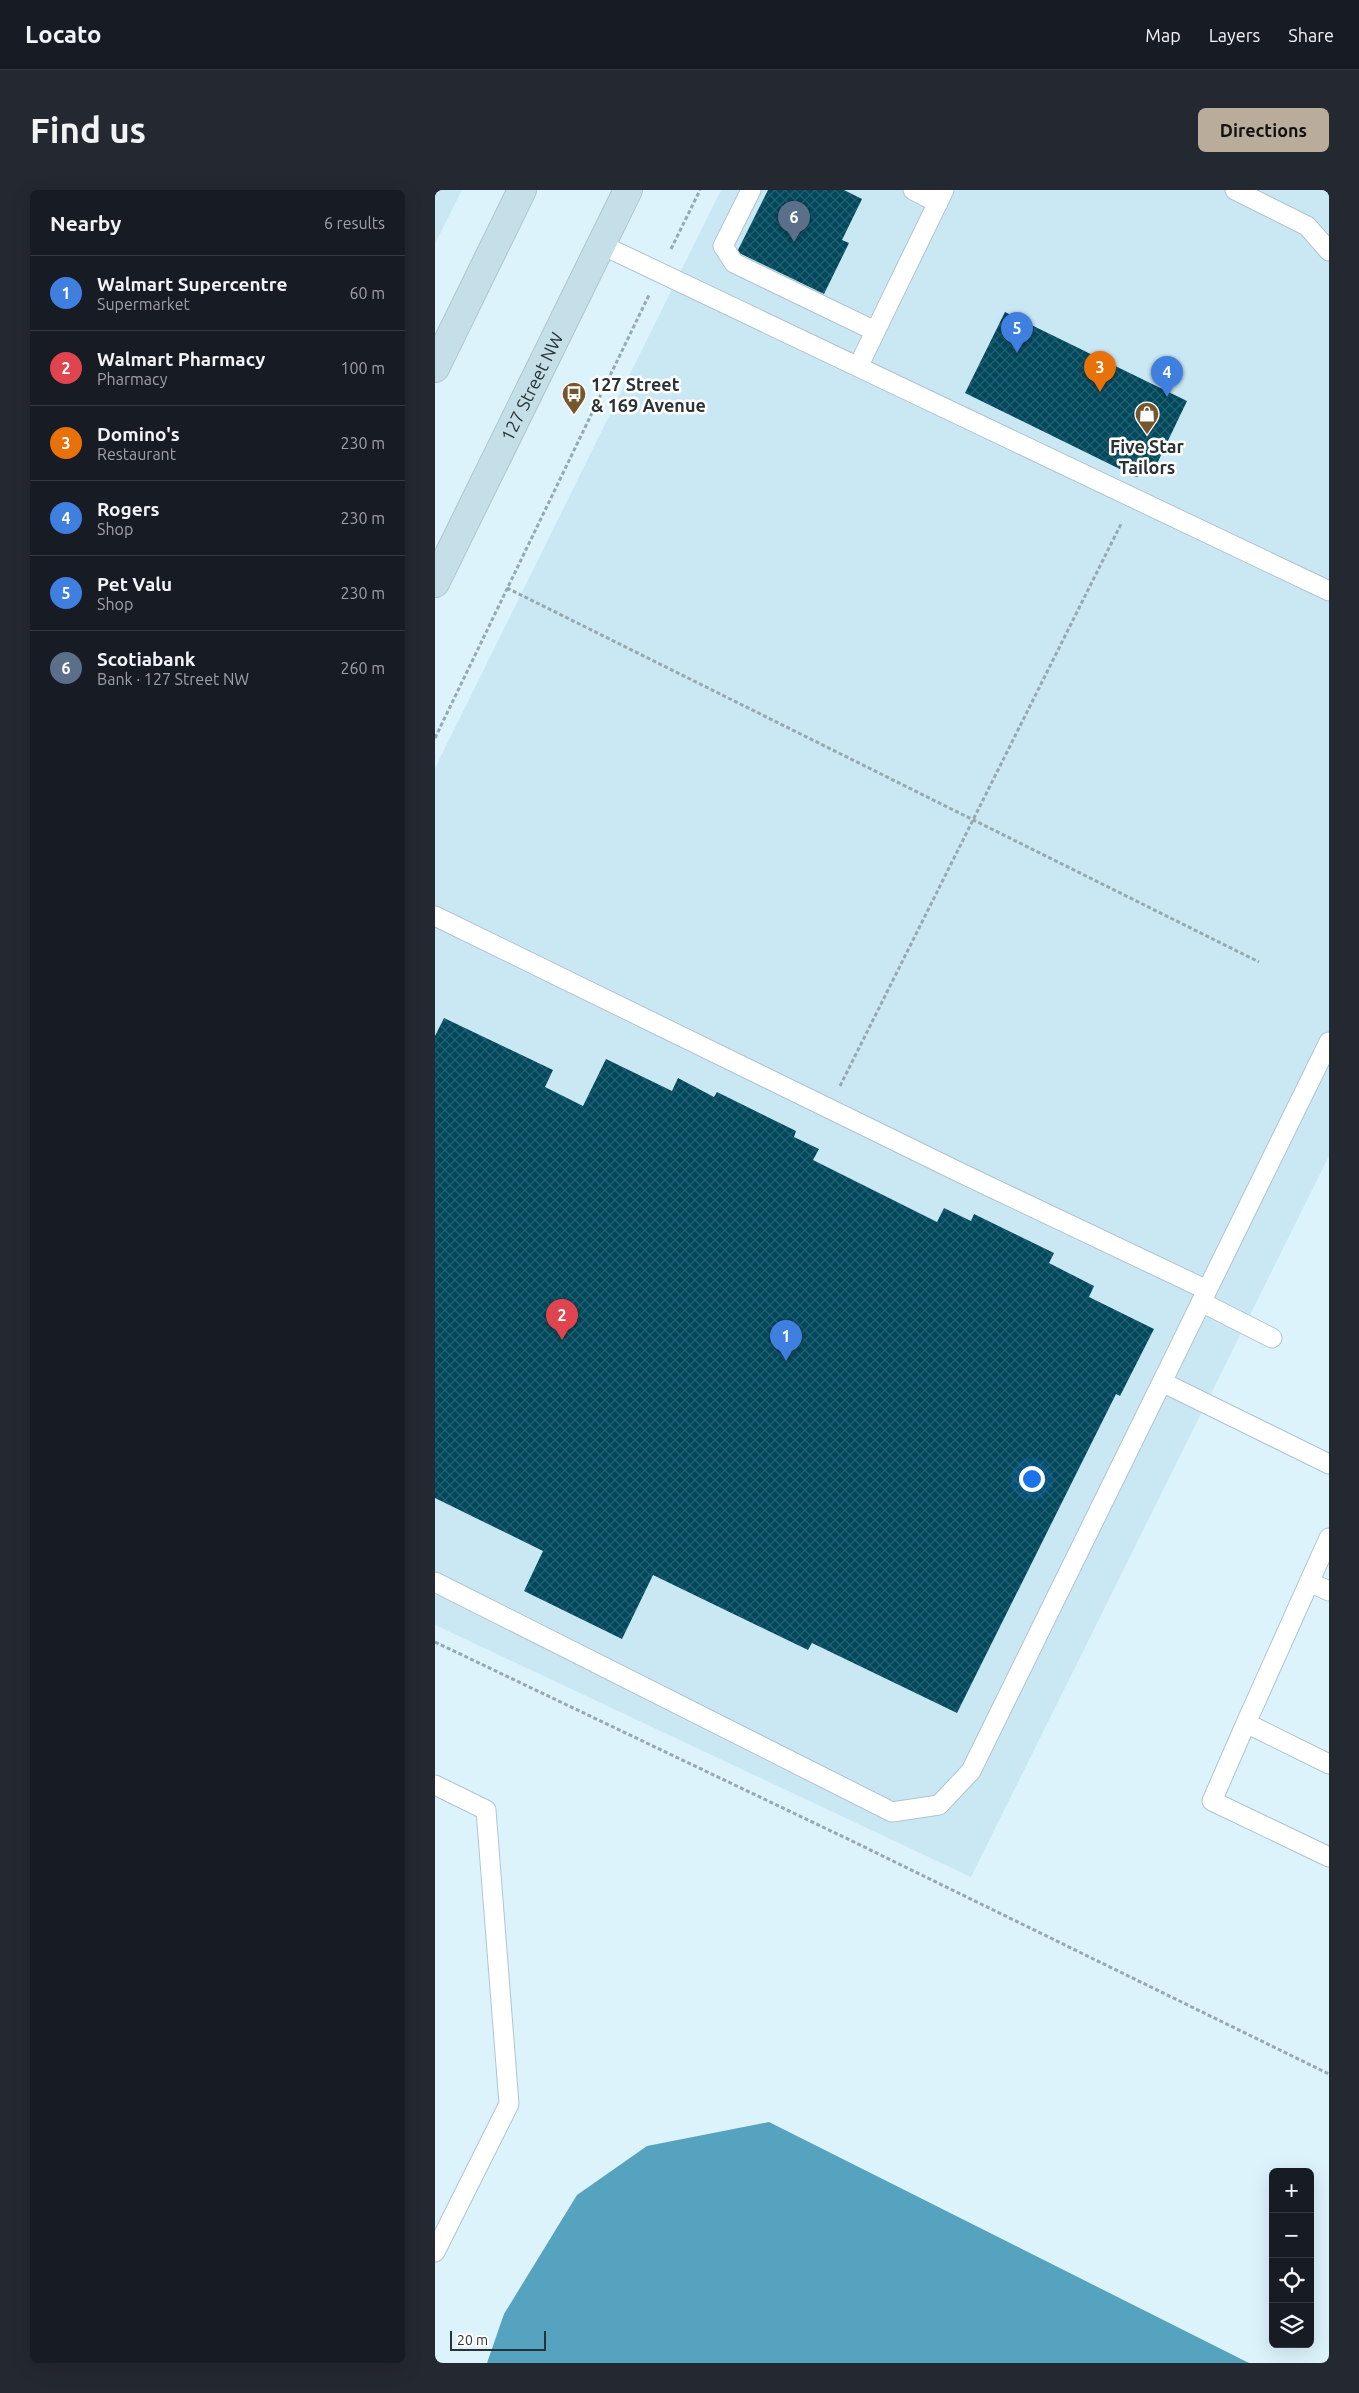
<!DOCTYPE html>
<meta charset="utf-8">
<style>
body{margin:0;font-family:Ubuntu,sans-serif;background:#242831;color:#f1f3f6}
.controls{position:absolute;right:15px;bottom:15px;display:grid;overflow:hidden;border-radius:8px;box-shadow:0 5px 20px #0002}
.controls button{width:45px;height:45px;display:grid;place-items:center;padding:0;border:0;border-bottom:1px solid #363941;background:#171b24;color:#f1f3f6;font:25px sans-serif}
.scale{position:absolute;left:15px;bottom:12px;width:96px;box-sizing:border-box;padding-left:5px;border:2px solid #293235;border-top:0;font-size:14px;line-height:18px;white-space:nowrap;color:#293235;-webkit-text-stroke:4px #fff;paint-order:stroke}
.you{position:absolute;left:596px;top:1288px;width:18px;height:18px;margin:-12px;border:4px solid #fff;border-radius:50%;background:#1a73e8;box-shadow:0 0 0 8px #1a73e833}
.badge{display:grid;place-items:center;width:32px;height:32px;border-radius:50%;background:#baac9b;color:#fff;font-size:16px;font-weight:700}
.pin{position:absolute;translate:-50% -41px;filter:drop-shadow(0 1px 2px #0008)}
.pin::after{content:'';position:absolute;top:26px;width:18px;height:15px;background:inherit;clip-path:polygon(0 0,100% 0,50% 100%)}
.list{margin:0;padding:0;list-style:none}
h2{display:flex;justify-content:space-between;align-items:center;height:65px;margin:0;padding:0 20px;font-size:21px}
h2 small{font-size:16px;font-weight:400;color:#9ea1a6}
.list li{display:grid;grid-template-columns:32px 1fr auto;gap:15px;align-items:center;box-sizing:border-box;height:75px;padding:0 20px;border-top:1px solid #363941}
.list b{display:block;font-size:19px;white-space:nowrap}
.list p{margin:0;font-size:16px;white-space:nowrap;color:#9ea1a6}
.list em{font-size:16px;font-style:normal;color:#9ea1a6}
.icon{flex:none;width:28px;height:28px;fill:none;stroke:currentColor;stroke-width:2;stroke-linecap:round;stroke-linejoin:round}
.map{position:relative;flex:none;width:894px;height:2173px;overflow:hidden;border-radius:8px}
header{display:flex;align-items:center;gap:30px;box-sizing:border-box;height:70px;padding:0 25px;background:#171b24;border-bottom:1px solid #363941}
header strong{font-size:24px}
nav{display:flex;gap:28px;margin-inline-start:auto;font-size:18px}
.intro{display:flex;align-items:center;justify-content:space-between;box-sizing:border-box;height:120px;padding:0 30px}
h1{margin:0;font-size:35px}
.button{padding:12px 22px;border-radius:8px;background:#baac9b;color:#111;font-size:18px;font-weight:700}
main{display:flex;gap:30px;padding:0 30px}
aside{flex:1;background:#171b24;border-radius:8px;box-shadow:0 5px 20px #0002}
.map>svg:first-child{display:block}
</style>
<header>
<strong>Locato</strong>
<nav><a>Map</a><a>Layers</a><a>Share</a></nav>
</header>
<div class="intro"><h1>Find us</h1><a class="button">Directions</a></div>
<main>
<aside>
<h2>Nearby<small>6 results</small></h2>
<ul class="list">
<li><span class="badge" style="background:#3f7fe0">1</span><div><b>Walmart Supercentre</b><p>Supermarket</p></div><em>60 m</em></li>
<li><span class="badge" style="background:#e0444e">2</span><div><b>Walmart Pharmacy</b><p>Pharmacy</p></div><em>100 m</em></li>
<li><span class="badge" style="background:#e8710a">3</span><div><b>Domino's</b><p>Restaurant</p></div><em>230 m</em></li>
<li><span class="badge" style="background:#3f7fe0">4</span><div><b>Rogers</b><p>Shop</p></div><em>230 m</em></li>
<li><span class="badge" style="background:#3f7fe0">5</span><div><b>Pet Valu</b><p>Shop</p></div><em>230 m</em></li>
<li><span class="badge" style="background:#5c6f8a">6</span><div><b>Scotiabank</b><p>Bank · 127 Street NW</p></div><em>260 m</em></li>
</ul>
</aside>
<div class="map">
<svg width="894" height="2173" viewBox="0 0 894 2173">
<defs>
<pattern id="building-cross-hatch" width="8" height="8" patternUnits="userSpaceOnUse" patternTransform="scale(1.25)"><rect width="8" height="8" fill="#00485b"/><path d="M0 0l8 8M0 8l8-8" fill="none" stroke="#266070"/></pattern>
</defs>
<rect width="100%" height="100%" fill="#dcf3fc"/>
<path fill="#cae8f4" d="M0 0H27L0 54Z
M286 0H894V966L536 1687 0 1435V578Z"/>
<path fill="#55a3be" d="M334 1932 814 2173H52L69 2124 142 2005 212 1956Z"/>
<path fill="url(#building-cross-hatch)" d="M333 0H409L427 9 407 50 414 53 389 104 302 62Z
M570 122 752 211 718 282 701 287 530 203Z
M9 828 118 880 110 897 148 916 171 869 237 901 243 888 279 907 282 902 361 941 359 947 384 959 378 970 502 1032 509 1018 536 1031 539 1024 619 1063 614 1073 659 1096 654 1107 719 1139 685 1206 681 1204 522 1523 377 1453 373 1460 218 1385 187 1449 89 1401 108 1361 0 1308V846Z"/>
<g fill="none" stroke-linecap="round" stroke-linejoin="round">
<defs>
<path id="lane" d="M316 0 288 56 299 73 440 141
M478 0 503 13
M800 0 872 36 894 61
M167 55 894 401
M423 177 509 0
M0 726 528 984 772 1100
M766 1112 837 1148
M727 1192 894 1274
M894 1348 811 1533 894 1574
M0 1392 457 1622 504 1615 536 1581 894 852
M874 1392 894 1401
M811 1533 777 1611 894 1667
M0 1595 51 1620 74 1914 0 2062"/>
<g id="secondary">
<path d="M0 178 87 0"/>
<path id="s1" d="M0 393 193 0"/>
</g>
</defs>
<use href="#lane" stroke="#afc5ce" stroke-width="21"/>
<use href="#secondary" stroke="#afc5ce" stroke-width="30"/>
<path stroke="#97a9b0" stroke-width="3" stroke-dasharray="4 2.5" stroke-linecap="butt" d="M236 59 265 0
M72 398 824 772
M0 548 214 105
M405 896 687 332
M0 1452 417 1651 894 1884"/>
<use href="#lane" stroke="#fff" stroke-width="19"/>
<use href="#secondary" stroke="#c4dfe7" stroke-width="28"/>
</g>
<defs>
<symbol id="bus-pin" viewBox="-11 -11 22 30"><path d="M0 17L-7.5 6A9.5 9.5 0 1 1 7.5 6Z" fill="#76562c" stroke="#fff"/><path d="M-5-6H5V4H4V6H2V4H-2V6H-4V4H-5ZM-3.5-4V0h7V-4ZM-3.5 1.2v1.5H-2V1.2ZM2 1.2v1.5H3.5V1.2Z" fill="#fff"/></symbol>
<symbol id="shop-pin" viewBox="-11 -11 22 30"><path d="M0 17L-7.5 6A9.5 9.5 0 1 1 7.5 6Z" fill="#76562c" stroke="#fff"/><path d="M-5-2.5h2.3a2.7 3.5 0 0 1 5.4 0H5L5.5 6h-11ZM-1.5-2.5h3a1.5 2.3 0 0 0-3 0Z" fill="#fff"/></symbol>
</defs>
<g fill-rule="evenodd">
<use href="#bus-pin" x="125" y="190" width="28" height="38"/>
<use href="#shop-pin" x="698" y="210" width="28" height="38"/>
</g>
<g text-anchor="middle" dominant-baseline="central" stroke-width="5" stroke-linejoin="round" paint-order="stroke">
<g font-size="18" font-weight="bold" fill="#293235" stroke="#fff" text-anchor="start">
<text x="156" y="194">127 Street<tspan x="156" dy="21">&amp; 169 Avenue</tspan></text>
<text x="712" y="256" text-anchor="middle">Five Star<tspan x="712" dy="21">Tailors</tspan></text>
</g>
<g font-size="18" fill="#293235" stroke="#fff">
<text stroke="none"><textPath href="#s1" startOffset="219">127 Street NW</textPath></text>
</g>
</g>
</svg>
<div class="controls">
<button>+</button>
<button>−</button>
<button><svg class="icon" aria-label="locate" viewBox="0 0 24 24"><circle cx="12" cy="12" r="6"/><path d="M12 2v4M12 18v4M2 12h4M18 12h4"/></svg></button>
<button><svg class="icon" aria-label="layers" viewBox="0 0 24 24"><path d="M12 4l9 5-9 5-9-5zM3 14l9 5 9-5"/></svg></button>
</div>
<div class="scale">20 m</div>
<div class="you"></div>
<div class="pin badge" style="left:351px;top:1171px;background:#3f7fe0">1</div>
<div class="pin badge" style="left:127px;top:1150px;background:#e0444e">2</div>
<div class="pin badge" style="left:665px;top:202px;background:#e8710a">3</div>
<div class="pin badge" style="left:732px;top:207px;background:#3f7fe0">4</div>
<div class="pin badge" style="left:582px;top:163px;background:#3f7fe0">5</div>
<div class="pin badge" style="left:359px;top:52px;background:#5c6f8a">6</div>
</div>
</main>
